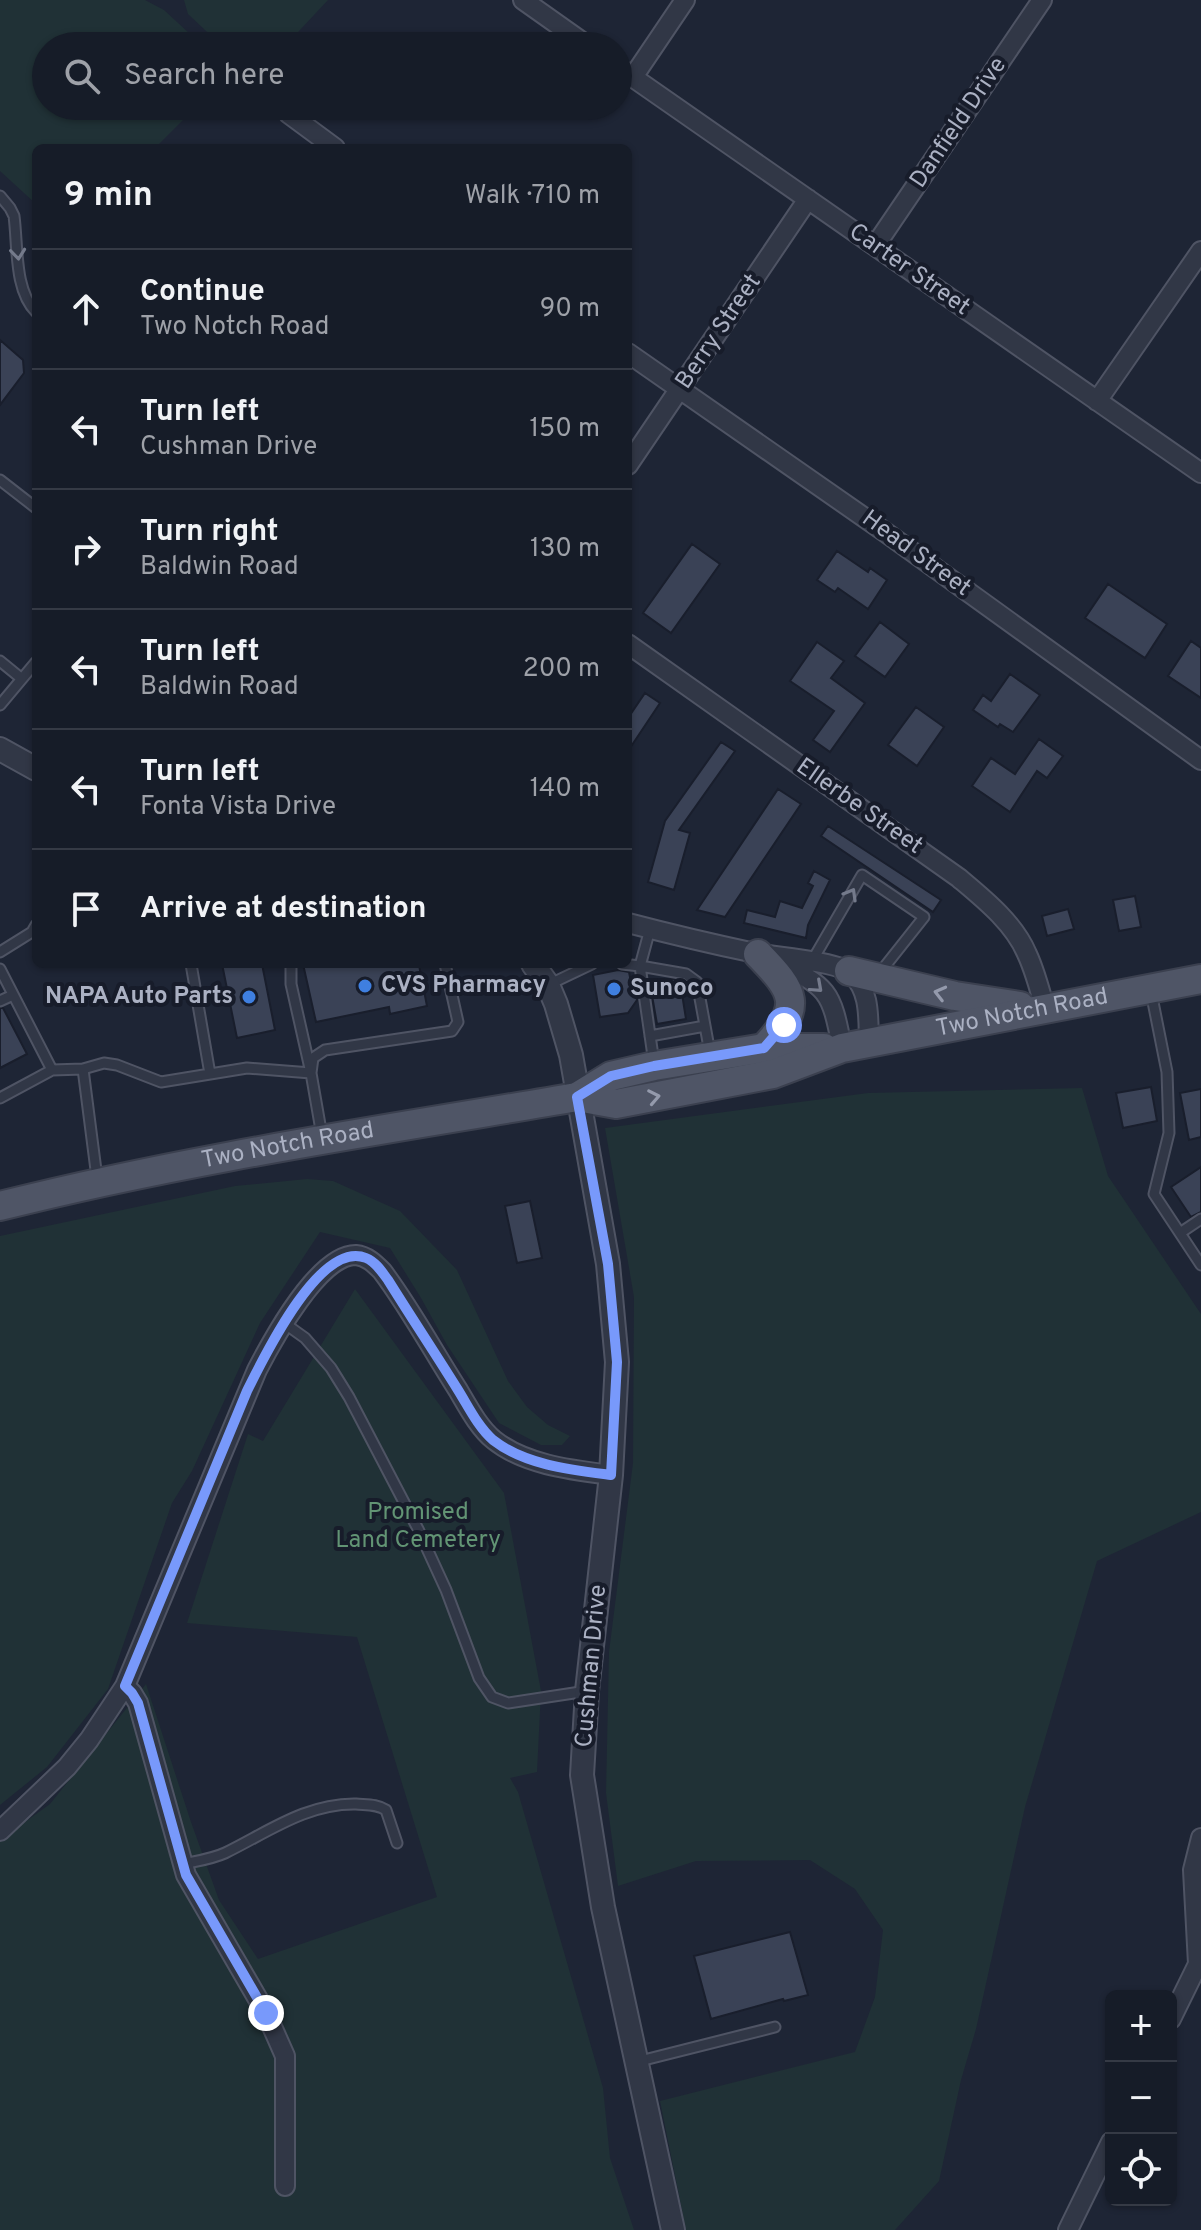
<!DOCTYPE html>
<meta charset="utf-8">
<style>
body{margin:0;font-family:Overpass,sans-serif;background:#232934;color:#f1f3f6}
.controls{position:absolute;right:24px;bottom:24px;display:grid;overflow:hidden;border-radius:12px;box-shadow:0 2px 6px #0004}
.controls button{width:72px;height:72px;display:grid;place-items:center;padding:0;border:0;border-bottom:2px solid #353a45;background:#161c28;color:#f1f3f6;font:40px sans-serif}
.stop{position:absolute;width:24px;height:24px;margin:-18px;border:6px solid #7899fb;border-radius:50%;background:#fff}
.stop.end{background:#7899fb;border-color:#fff;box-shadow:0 2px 8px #0008}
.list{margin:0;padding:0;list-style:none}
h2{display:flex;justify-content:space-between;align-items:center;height:104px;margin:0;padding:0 32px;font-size:34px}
h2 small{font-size:26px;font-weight:400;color:#9ea1a8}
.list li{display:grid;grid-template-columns:52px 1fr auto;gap:24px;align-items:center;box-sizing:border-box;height:120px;padding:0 32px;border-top:2px solid #353a45}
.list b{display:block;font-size:30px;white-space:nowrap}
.list p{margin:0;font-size:26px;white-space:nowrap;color:#9ea1a8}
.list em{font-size:26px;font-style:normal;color:#9ea1a8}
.icon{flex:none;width:44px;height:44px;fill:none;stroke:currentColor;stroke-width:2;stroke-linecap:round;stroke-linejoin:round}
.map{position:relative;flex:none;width:1201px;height:2230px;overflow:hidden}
.search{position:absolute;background:#161c28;box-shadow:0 2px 6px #0004;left:32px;top:32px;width:600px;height:88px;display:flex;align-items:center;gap:20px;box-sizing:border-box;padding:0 28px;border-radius:44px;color:#9ea1a8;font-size:30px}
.panel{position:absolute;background:#161c28;box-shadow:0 2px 6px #0004;left:32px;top:144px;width:600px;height:824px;border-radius:12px}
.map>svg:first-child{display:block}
</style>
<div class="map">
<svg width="1201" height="2230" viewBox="0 0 1201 2230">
<rect width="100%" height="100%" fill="#1e2535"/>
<path fill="#203136" d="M0 0H145L164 10 203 46H46V106H197L155 148H36V204L0 171Z
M184 0H328L285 46H222L188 14Z
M1082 1088 1108 1176 1201 1314V1512L1097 1561 1025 1807 976 2029 961 2080 939 2181 895 2230H686L660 2101 855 2052 875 1997 883 1930 855 1889 810 1860 696 1861 618 1886 606 1793 609 1652 633 1463 634 1297 605 1128 868 1093Z
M307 1179 333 1181 400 1211 457 1270 508 1381 527 1407 548 1425 570 1436 562 1445H541L499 1423 447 1345 421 1298 390 1248 320 1232 260 1323 192 1471 172 1503 108 1689 47 1767 0 1805V1236L235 1186Z
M355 1289 504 1493 541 1691 537 1772 510 1778 518 1792 603 2088 610 2158 634 2230H0V1840L50 1804 146 1684 191 1822 219 1900 258 1959 437 1897 357 1637 187 1623 248 1434 263 1441Z"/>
<path fill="#3a4256" stroke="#191e2c" stroke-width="2" d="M0 340 23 360 24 373 0 405Z
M692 544 720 564 671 633 643 613Z
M837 551 868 572 870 568 887 580 868 609 838 588 835 592 817 580Z
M1108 584 1167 624 1145 658 1085 618Z
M880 622 909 644 885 677 855 656Z
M1191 641 1201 648V698L1168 676Z
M817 642 844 661 831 678 865 703 830 752 813 740 834 711 790 681Z
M1010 674 1040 695 1013 732 1000 724 998 727 973 710 983 695 991 701Z
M645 693 660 703 628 751V718Z
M916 707 944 727 917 766 888 745Z
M1039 739 1063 756 1047 778 1037 771 1010 812 972 786 991 758 1015 774Z
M721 742 735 751 679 830 690 833 674 890 648 882 665 821Z
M778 789 801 804 725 917 697 910Z
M828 826 941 900 933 912 821 836Z
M814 871 830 880 808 925 806 938 744 923 747 910 775 917 780 901 802 908 813 886 808 883Z
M1135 896 1141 927 1119 931 1113 900Z
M1068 909 1074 929 1047 936 1042 916Z
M222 964H262L275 1030 237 1038Z
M303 964 419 965 427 1006 390 1014 389 1007 316 1022Z
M618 970 629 972 632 987 635 986 637 1000 628 1013 600 1017 593 975Z
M673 979 680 981 686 1019 657 1024 650 984Z
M0 1008H3L27 1054 0 1068Z
M1151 1087 1157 1121 1123 1128 1116 1093Z
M1201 1089V1137L1189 1140 1180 1093Z
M1201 1167V1212L1191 1217 1171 1187Z
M530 1201 542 1258 517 1263 505 1206Z
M790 1932 808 1995 784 2001 783 1999 711 2019 694 1956Z"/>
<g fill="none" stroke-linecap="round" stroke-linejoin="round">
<defs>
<path id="service" d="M0 196 10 208 14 216C18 246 14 290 36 312
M0 480 36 508
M0 661 22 679
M0 705 36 662
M0 952 32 932 36 925
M812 961 862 875 924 917 878 975
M191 964 210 1074
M622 964 640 966 650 929
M0 969 52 1070
M548 985 592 964
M1151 992 1167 1072 1169 1133 1154 1194 1201 1265
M0 1001 13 995
M650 1036 705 1026
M654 1063 640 966 686 974 697 982 710 1053
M83 1069 97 1178
M0 1098 52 1070 83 1069 104 1063 117 1065 161 1082 247 1068 311 1073 291 984V964
M322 1136 311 1073 313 1058 325 1050 452 1031 458 1022 445 964
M1180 1233 1201 1219
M284 1323 305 1338 331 1368 349 1397 418 1529 446 1590 479 1678 492 1697 508 1703 587 1691
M183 1864C197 1861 212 1859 225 1853 268 1832 307 1803 356 1804 367 1805 377 1804 386 1810L397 1843
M636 2062 775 2027"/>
<path id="minor" d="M523 0 588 46
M618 67 1201 473
M633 77 685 0
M289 114 335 148
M875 246 1042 0
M628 353 885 532 1201 760
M1097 401 1201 251
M628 465 808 199
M628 644 959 878C984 899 1014 923 1027 954 1035 971 1040 990 1045 1009
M628 923C670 934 712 944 755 953 775 957 837 961 851 973 871 991 868 1019 869 1043
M772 960C827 987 831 987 842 1048
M125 1686 132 1693 138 1703 186 1875 266 2013 285 2056V2186
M0 1831 67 1767 89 1740 125 1686 257 1370C272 1341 319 1254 356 1255 367 1256 375 1264 382 1271 410 1308 433 1351 458 1390 468 1407 479 1428 494 1440 525 1465 572 1470 611 1475
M1171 2019 1198 1964 1193 1870 1201 1838
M1068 2230 1111 2142"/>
<path id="tertiary" d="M0 749 36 769
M533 964 548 985 556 1004 571 1055 608 1264 617 1362 611 1475 587 1691 582 1775 603 1907 673 2230"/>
<g id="primary">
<path d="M758 954C795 992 804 1006 764 1048"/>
<path d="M849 971 955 996 1020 1006"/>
<path d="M577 1097 611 1076 654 1066 764 1048H824"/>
<path id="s1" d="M0 1206C190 1158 384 1130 577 1097L616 1104 773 1074 842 1048 1201 979"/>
</g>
</defs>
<use href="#service" stroke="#4f5464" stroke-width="13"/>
<use href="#minor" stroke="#4f5464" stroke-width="22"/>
<use href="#tertiary" stroke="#4f5464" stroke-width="26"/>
<use href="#primary" stroke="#3b404f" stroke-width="32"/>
<use href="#service" stroke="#313746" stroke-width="9"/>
<use href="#minor" stroke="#313746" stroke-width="18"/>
<use href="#tertiary" stroke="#313746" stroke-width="22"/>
<use href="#primary" stroke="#4f5566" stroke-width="28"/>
</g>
<defs><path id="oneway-chevron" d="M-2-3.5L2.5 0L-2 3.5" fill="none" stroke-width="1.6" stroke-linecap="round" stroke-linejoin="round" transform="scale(2)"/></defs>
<g stroke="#747a8b">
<use href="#oneway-chevron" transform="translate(18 254) rotate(84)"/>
<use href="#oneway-chevron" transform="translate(851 894) rotate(-60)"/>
<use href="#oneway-chevron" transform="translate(817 987) rotate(42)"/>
</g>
<g stroke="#949aac">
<use href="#oneway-chevron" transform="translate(940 993) rotate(-166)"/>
<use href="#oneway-chevron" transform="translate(654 1097) rotate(-11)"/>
</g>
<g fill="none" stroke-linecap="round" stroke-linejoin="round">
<path stroke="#7899fb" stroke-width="10" d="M266 2013 186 1875 138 1703 132 1693 125 1686 247 1391C263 1359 320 1239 366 1258 376 1262 382 1272 388 1280 411 1317 435 1353 458 1390 468 1406 478 1427 493 1440 525 1465 572 1470 611 1475L617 1362 608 1264 577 1097 611 1076 654 1066 764 1048 784 1025"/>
</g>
<g fill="#3f7fe0" stroke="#171c2a" stroke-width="3">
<circle cx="365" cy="986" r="8"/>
<circle cx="614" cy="989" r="8"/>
<circle cx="249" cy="997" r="8"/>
</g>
<g text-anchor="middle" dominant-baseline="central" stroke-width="8" stroke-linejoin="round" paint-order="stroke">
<g font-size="24" fill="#abb1c3" stroke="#171c2a">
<text transform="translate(959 123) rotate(-56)">Danfield Drive</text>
<text transform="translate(909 270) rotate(35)">Carter Street</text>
<text transform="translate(719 332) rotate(-56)">Berry Street</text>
<text transform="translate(916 554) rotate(36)">Head Street</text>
<text transform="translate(859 807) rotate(35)">Ellerbe Street</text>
<text stroke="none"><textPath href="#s1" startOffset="1044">Two Notch Road</textPath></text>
<text stroke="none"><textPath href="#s1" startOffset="294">Two Notch Road</textPath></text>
<text transform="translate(592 1666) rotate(-85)">Cushman Drive</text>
</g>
<g font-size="24" font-weight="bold" fill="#abb1c3" stroke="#171c2a" text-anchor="start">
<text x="381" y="986">CVS Pharmacy</text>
<text x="630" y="989">Sunoco</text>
<text x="233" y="997" text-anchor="end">NAPA Auto Parts</text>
</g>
<g font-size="24" fill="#629474" stroke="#171c2a">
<text x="418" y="1513">Promised<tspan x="418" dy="28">Land Cemetery</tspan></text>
</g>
</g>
</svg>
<div class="controls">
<button>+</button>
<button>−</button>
<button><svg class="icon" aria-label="locate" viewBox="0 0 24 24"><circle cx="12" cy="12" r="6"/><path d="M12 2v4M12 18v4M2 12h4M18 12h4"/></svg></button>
</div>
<div class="stop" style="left:784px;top:1025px"></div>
<div class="stop end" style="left:266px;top:2013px"></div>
<div class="search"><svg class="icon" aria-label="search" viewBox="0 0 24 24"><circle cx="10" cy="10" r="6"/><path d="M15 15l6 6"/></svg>Search here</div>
<section class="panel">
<h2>9 min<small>Walk · 710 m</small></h2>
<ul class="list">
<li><svg class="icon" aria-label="ahead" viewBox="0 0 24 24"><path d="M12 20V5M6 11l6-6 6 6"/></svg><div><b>Continue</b><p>Two Notch Road</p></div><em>90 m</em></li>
<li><svg class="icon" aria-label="left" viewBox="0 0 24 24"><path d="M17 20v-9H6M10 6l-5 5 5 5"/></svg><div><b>Turn left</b><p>Cushman Drive</p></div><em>150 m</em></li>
<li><svg class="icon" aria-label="right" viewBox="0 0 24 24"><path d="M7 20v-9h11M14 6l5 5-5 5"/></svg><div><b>Turn right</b><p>Baldwin Road</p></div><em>130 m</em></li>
<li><svg class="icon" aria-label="left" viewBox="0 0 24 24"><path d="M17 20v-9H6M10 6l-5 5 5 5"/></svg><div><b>Turn left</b><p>Baldwin Road</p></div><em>200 m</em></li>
<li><svg class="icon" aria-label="left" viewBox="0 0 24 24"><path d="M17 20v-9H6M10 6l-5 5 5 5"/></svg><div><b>Turn left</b><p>Fonta Vista Drive</p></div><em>140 m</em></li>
<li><svg class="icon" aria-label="arrive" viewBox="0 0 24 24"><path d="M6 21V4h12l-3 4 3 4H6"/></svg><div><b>Arrive at destination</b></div></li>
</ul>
</section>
</div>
